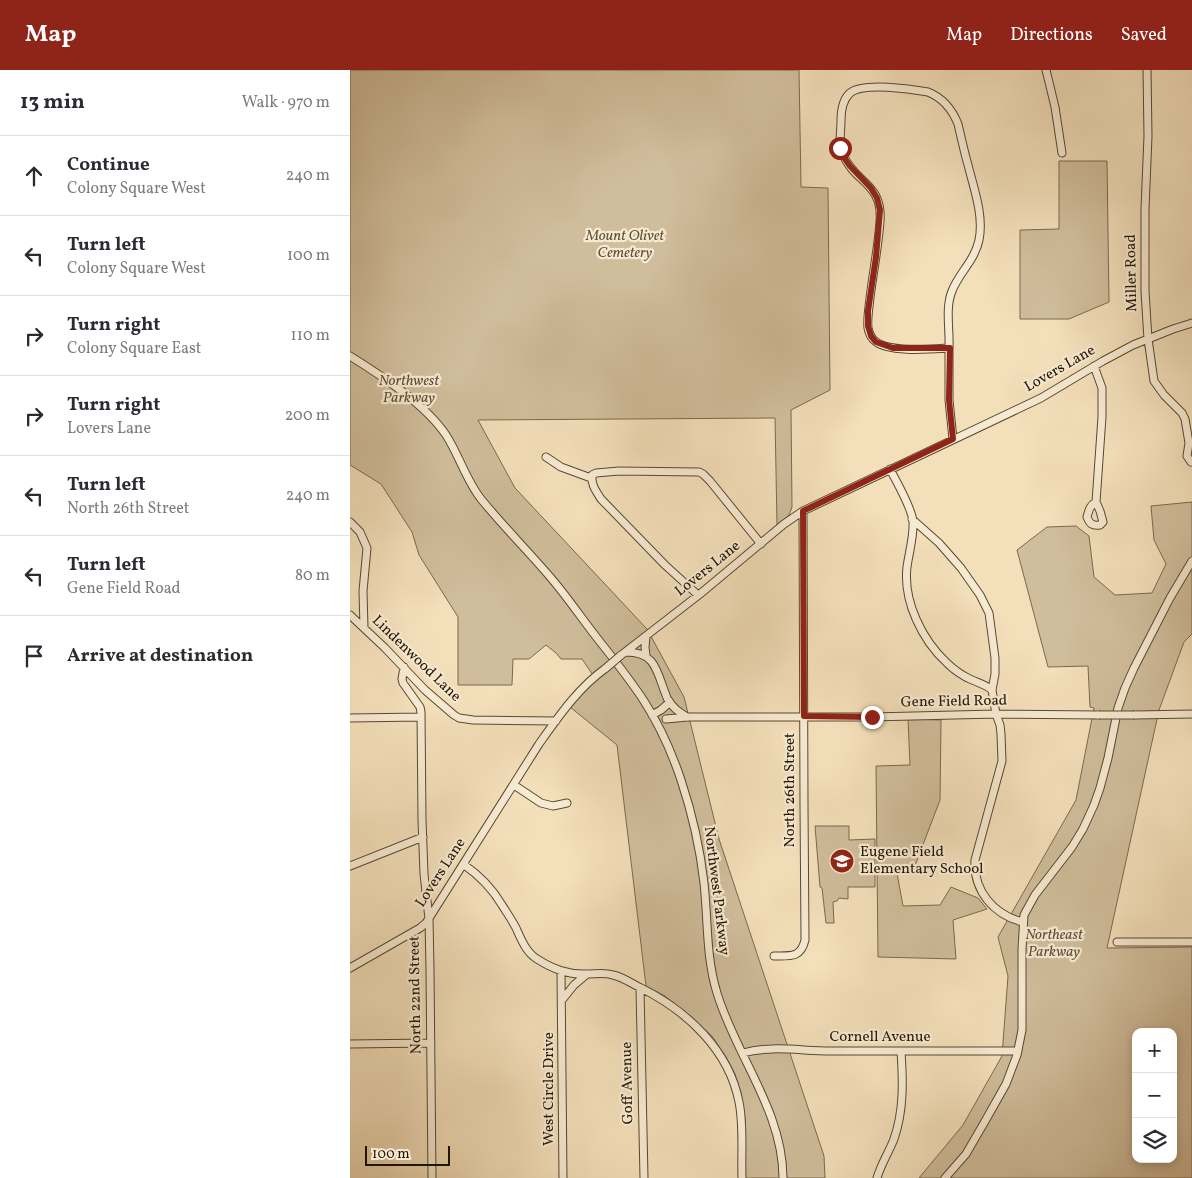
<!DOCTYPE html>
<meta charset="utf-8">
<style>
body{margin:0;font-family:Vollkorn,serif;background:#f2f2f3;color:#2b2b33}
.controls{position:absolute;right:15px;bottom:15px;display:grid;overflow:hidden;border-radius:10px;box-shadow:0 2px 8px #0003}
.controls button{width:45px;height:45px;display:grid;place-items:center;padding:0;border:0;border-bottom:1px solid #e1e1e2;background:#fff;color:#2b2b33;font:25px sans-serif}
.scale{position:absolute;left:15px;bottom:12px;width:85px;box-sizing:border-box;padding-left:5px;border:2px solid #241502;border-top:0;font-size:14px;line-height:18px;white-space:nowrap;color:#241502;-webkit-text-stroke:4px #f7ead2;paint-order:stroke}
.stop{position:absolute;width:15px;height:15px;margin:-11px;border:4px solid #8f2418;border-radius:50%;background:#fff}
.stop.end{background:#8f2418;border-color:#fff;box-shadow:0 1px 5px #0008}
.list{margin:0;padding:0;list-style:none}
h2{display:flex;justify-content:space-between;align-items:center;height:65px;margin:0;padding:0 20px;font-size:21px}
h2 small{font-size:16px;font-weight:400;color:#7c7c81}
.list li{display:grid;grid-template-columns:32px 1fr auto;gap:15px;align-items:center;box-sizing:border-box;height:80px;padding:0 20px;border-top:1px solid #e1e1e2}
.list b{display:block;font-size:19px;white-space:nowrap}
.list p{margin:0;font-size:16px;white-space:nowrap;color:#7c7c81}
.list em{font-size:16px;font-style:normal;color:#7c7c81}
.icon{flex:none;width:28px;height:28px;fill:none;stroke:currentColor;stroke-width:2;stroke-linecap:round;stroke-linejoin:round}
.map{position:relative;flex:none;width:842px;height:1108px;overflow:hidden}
header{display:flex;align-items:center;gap:30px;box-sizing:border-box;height:70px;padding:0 25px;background:#8f2418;color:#fff}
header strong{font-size:24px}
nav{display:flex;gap:28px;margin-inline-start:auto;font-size:18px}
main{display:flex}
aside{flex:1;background:#fff}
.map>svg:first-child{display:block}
</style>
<header>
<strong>Map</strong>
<nav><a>Map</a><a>Directions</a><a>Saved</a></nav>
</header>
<main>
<aside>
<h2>13 min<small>Walk · 970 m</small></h2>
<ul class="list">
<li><svg class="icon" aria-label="ahead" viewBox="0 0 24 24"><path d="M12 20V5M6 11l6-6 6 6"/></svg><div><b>Continue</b><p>Colony Square West</p></div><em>240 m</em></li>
<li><svg class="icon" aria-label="left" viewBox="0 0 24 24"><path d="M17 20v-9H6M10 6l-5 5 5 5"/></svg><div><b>Turn left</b><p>Colony Square West</p></div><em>100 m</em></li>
<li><svg class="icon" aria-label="right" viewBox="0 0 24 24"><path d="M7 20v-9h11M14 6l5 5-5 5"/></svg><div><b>Turn right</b><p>Colony Square East</p></div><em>110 m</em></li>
<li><svg class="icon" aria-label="right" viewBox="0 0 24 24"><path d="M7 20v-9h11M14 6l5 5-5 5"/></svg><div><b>Turn right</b><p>Lovers Lane</p></div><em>200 m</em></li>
<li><svg class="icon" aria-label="left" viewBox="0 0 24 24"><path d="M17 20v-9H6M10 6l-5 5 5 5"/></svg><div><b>Turn left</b><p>North 26th Street</p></div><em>240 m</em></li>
<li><svg class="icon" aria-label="left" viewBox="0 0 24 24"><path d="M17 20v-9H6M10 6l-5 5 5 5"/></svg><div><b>Turn left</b><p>Gene Field Road</p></div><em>80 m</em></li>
<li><svg class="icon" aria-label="arrive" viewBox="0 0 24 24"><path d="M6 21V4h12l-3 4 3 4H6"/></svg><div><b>Arrive at destination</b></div></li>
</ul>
</aside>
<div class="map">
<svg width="842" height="1108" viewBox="0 0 842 1108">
<rect width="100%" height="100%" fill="#f3dfba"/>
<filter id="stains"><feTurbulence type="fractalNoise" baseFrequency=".004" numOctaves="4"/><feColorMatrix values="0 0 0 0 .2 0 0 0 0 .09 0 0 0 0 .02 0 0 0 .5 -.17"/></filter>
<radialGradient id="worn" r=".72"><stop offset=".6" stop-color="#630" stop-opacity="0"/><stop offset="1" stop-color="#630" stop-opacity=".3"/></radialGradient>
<path fill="#d0bd9b" stroke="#7a694e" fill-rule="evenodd" d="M0 0H449L451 117 478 118 480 320 441 340 442 437 439 445 427 455 425 348 128 350 165 418 297 559 334 627 369 769 474 1086 475 1108H395V1049L391 1023 385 1004 376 987 362 966 331 939 315 926 296 916 267 675 220 637 245 608 232 589H211L206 583 196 575 179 589H163L162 615H108V547L69 485 62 462 31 414 0 395Z
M709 91H757L759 232 719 249H670V160L709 159Z
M842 432V564L834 572 809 640 757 878 842 877V1108H569L613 1055 652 986 658 906 648 867 726 730 744 638 740 637 738 596 698 597 667 480 697 457 726 456 739 466 744 507 765 525 802 523 816 494 804 470 801 436ZM786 962H823V1089H786Z
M558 649 591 650 590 730 563 801 547 803 553 836 590 835 601 817 628 828 637 839 603 850 606 889 528 887 526 696 560 695Z
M465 756H499V770L525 769V817H498V829L489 828 487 831 483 832 484 853H476L472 818 470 817Z"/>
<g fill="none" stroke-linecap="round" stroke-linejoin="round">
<defs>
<path id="minor" d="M696 0 705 37 712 83
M797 0 798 66 795 139V221L798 269 804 311 814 325 832 343 835 349 839 373 837 386 841 392
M599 278C582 279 538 283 525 271 521 268 519 263 518 258 517 248 519 238 520 228 523 203 528 178 530 152 533 113 506 114 493 85 488 75 491 62 491 51 491 42 492 30 500 23 513 12 562 19 578 22 593 28 602 39 608 54 611 67 614 81 618 95 624 119 634 146 629 170 625 190 609 203 602 221 595 238 600 260 599 278V330L603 369
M0 286C32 306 75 334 96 365 109 385 116 410 131 429 153 456 178 481 201 508 219 529 234 552 251 573 266 592 281 611 294 631 310 656 322 683 331 710 342 743 350 778 354 813 358 850 356 888 367 923 386 986 433 1041 433 1108
M744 296 752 318V347L746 432
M196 387 211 397 241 408
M540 399C547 413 561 436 563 451 564 466 559 482 557 497 553 531 572 570 597 593 604 600 613 606 622 610 629 613 636 615 642 620
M746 432 750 441 753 452 750 455C742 456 740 454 737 447 739 440 740 435 746 432Z
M562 449 589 473 611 498 630 525 639 543 645 588V604L642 620 646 644 650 655 651 664 652 691 625 790C623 821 644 845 673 852
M0 452 10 462 17 478 13 521 14 558
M348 525 315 495 251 429C246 421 241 415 242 405L246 403 269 401 349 402 353 404 360 411 411 474
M0 545 35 578 75 620 104 645 109 648 123 650 206 651
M296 566 295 577 296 586
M276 582C303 582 306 597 314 620 316 624 316 628 319 631 323 638 330 643 337 647
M270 586 350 524 434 454 453 441 691 328 753 291 783 275 823 259 842 253
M54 597 52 609 53 613 70 637 71 642 72 750 74 804 79 849 80 899 82 1108
M302 645 311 640 319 633
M785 645 842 644
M0 648 71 647
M316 649 337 647H522L646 644 749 645
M164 715 191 733 203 736 217 733
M113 794C129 805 142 818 152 835 157 843 162 850 166 858 171 869 176 882 187 889 203 899 218 905 237 904 246 904 254 902 263 905 273 907 282 914 291 918 337 941 379 980 389 1032 394 1056 391 1083 392 1108
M0 796 73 767
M767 872H842
M424 886C440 886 451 888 455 870L454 735 453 441
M0 898 70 858 76 853 189 674C209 646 228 618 256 598
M211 902 213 1108
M290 918 294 1108
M212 930 224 915 237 904
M0 974 81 973
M393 983C422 975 451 981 480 981 543 981 606 981 668 981
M527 1108C531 1094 539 1082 544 1069 554 1040 553 1011 551 981
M595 1108 616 1084 634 1053 656 1014 667 985 672 960V879L674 845 685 825 722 777 733 759 744 735 750 718 758 688 768 638 775 618 784 598 820 528 842 491"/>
</defs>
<use href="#minor" stroke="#584830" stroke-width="9"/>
<use href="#minor" stroke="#f7ead2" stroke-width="7"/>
<defs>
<path id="minor-bridge" d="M256 598 270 586
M749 645H785"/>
</defs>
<use href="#minor-bridge" stroke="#584830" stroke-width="9" stroke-linecap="butt"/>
<use href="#minor-bridge" stroke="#f7ead2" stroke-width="7"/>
</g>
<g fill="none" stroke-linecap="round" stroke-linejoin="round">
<path stroke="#8f2418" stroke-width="6" d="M490 78 493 86 500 96 521 118 527 128 530 140 526 187 518 241V256L521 266 526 272 543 278H600L599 330 603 369 453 441 454 646 522 647"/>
</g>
<defs>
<symbol id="school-disc" viewBox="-11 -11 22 22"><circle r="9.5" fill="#8f2418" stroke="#f7ead2"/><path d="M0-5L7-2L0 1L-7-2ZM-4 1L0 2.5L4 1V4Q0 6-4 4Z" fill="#fff"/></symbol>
</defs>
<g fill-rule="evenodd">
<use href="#school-disc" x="478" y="777" width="28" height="28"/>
</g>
<g text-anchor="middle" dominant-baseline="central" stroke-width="4.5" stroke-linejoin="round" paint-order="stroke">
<g font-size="15" font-style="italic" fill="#605038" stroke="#f7ead2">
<text x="275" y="166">Mount Olivet<tspan x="275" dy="17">Cemetery</tspan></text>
<text x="59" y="311">Northwest<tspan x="59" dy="17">Parkway</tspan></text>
<text x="704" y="865">Northeast<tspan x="704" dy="17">Parkway</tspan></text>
</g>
<g font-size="15" fill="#241502" stroke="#f7ead2">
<text transform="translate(782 203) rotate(-91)">Miller Road</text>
<text transform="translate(710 299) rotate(-30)">Lovers Lane</text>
<text transform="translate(358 499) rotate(-39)">Lovers Lane</text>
<text transform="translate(66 589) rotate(44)">Lindenwood Lane</text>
<text transform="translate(604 632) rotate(-1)">Gene Field Road</text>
<text transform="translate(440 720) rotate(-90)">North 26th Street</text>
<text transform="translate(91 803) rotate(-57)">Lovers Lane</text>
<text transform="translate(366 821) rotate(83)">Northwest Parkway</text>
<text transform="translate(66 925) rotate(-91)">North 22nd Street</text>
<text x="530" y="967">Cornell Avenue</text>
<text transform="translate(278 1013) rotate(-91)">Goff Avenue</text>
<text transform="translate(199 1019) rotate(-90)">West Circle Drive</text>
</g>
<g font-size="15" fill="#241502" stroke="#f7ead2" text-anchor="start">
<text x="510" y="782">Eugene Field<tspan x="510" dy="17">Elementary School</tspan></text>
</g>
</g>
<rect width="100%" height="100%" filter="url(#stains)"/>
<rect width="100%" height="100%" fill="url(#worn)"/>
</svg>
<div class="controls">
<button>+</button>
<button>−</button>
<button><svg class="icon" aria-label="layers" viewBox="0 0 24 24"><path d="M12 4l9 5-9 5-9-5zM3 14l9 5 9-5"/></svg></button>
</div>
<div class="scale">100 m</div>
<div class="stop" style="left:490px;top:78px"></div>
<div class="stop end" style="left:522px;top:647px"></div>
</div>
</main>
